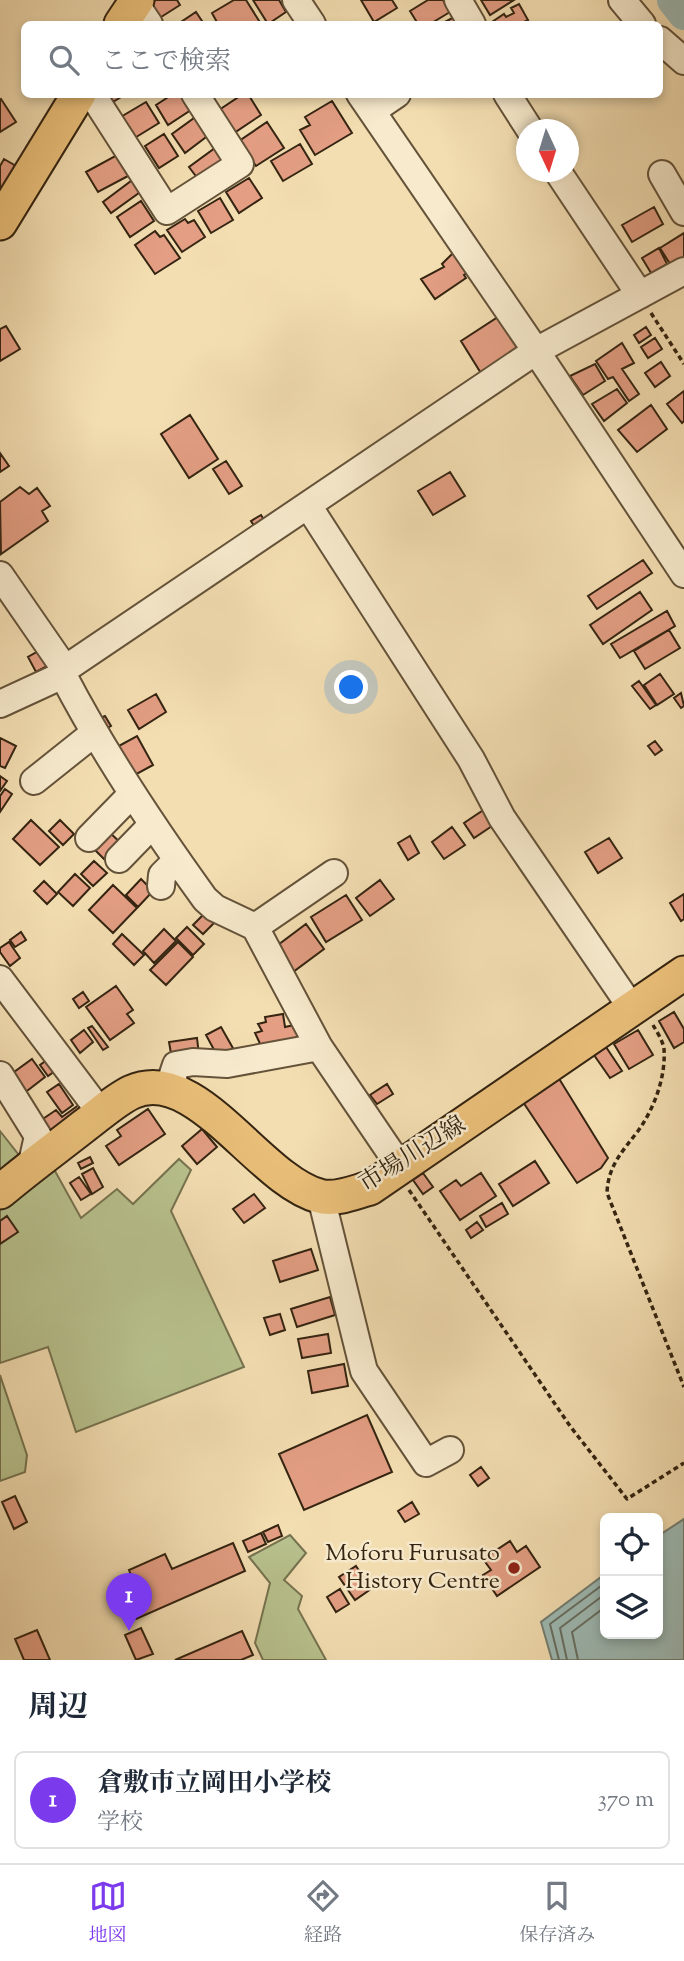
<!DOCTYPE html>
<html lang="ja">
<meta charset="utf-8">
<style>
body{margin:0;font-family:"Sorts Mill Goudy","Noto Serif JP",serif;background:#f6f6f7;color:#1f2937}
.controls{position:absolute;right:21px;bottom:21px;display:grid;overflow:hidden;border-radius:10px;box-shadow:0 4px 10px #0003}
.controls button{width:63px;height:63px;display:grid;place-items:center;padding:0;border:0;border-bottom:2px solid #e0e1e3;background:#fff;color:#1f2937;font:35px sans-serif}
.compass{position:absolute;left:516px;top:119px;width:63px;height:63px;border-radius:50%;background:#fff;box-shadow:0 4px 10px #0003;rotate:176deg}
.you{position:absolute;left:352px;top:688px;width:24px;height:24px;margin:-18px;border:5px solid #fff;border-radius:50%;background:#1a73e8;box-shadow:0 0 0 10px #1a73e833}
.badge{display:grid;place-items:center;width:46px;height:46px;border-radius:50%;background:#7c3aed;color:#fff;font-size:23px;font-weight:700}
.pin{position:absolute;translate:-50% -58px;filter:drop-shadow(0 2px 4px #0008)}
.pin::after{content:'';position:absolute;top:37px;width:24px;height:21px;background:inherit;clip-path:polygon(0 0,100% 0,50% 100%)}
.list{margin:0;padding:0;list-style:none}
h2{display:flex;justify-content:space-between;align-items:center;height:91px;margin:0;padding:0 28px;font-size:30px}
h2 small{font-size:23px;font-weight:400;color:#747a83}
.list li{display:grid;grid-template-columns:46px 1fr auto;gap:21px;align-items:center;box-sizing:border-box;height:98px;margin:0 14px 14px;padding:0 14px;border:2px solid #e0e1e3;border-radius:10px}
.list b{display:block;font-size:26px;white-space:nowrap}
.list p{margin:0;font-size:23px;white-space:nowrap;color:#747a83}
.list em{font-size:23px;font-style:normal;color:#747a83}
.icon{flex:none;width:38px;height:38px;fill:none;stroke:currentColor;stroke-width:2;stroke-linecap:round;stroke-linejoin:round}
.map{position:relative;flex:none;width:684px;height:1660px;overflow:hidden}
.search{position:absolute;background:#fff;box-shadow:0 4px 10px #0003;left:21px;right:21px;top:21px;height:77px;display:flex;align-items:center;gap:18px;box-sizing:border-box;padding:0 24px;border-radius:10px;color:#747a83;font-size:26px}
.sheet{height:203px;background:#fff}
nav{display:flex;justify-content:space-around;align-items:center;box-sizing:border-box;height:98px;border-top:2px solid #e0e1e3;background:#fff;font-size:19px;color:#747a83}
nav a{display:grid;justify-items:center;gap:4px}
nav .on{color:#7c3aed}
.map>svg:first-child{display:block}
</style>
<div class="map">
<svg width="684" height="1660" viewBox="0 0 684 1660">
<rect width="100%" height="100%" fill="#f3deb2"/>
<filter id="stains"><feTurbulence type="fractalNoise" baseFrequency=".00286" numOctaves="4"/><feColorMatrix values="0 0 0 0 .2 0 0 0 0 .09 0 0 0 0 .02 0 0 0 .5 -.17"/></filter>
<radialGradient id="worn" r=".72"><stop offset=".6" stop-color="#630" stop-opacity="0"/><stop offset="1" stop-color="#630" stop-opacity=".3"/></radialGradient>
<path fill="#b8c28e" stroke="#767350" stroke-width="2" d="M0 1131 34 1174 50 1162 81 1218 117 1189 133 1204 179 1159 191 1170 171 1211 244 1367 76 1432 48 1347 0 1363Z
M0 1375 27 1455 25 1472 0 1481Z
M290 1535 306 1553 284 1580 302 1596 298 1609 326 1660H263L255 1643 270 1583 249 1557Z"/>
<path fill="#9ebbb5" stroke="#747f73" stroke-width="2" d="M684 1519V1660H552L541 1622 605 1574V1634H658V1536Z"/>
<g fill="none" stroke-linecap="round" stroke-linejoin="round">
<path stroke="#697063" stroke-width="2" d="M559 1660 550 1624 605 1583
M567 1660 560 1628 605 1594
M578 1660 572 1632 605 1607"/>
<path stroke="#9ebbb5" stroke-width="32" d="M673 0 684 14"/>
</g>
<path fill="#e39e83" stroke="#342411" stroke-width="2" d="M156 0H177L180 5 158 19 148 5Z
M234 0H246L261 24H218L212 13Z
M253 0H279L286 12 268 24Z
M361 0H392L397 8 374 22Z
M428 0H443L450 12 430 24H418L410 11Z
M481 0H514L490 15Z
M519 4 528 20 520 24H489L504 14 506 17 514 13 511 8Z
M196 12 204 24H178Z
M458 15 464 24H441Z
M108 94H126L113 102Z
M173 94H185L194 108 168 125 156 105Z
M243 94H248L261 115 234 133 219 110Z
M1 99 16 122 0 132V100Z
M332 101 352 133 315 155 300 130 310 125 305 117Z
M146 102 159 123 133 139 119 118Z
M201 113 214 131 185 153 172 134Z
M267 122 284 148 256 166 239 141Z
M164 134 178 156 159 168 145 146Z
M300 144 312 164 283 181 271 161Z
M215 148 227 165 201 183 189 167Z
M117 155 128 176 98 192 86 172Z
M4 159 23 170 0 210V166Z
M135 178 143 190 111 213 103 202Z
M249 178 262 198 239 213 226 192Z
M220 198 233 220 211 233 198 211Z
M141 201 154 221 130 237 117 217Z
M654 207 663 224 632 242 622 225Z
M185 219 188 223 194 220 205 237 182 252 167 230Z
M155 231 160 237 164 235 180 258 155 274 135 245Z
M684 233V259L672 267 660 248Z
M659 248 667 264 651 273 642 258Z
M454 252 468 272 464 275 466 278 435 299 421 279 444 267 442 264Z
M498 317 522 354 484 378 461 341Z
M6 326 20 349 0 361V329Z
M646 327 651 335 639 343 634 335Z
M655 338 662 349 648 358 641 347Z
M622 343 634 363 622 369 639 394 629 401 613 377 608 379 596 361Z
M661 362 670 376 655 387 645 373Z
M595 364 605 381 583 395 570 376Z
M617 389 627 403 604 421 592 404Z
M684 391V421L682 423 667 404Z
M651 405 667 429 637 452 618 430Z
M190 415 218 459 189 478 161 434Z
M0 453 9 466 0 472Z
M226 461 242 486 229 494 213 469Z
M450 472 465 496 433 515 418 491Z
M20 487 29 494 37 488 50 506 42 511 48 521 1 554 0 502Z
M261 515 266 523 256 529 251 521Z
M643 560 652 573 597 609 588 596Z
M640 592 652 610 603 644 590 625Z
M667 611 675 626 620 658 611 644Z
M669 630 680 648 645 669 634 651Z
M42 649 51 664 36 672 28 657Z
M660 674 674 694 657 705 644 685Z
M639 681 656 705 650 709 632 686Z
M681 693 684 706 681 708 674 698Z
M156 694 166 712 139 729 128 710Z
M105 716 111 726 104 730 98 719Z
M137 736 153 765 133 776 117 747Z
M0 738 16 746 5 768 0 766Z
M655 741 662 750 655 755 648 746Z
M0 776 7 781 0 791Z
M5 789 12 794 0 812V796Z
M488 807 498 822 474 838 464 823Z
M31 820 59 847 40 865 13 839Z
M60 820 74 834 63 845 49 831Z
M452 827 465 845 444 859 432 842Z
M105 828 125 847 109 864 89 844Z
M410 836 419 853 408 860 398 843Z
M609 838 622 858 598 873 585 852Z
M94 861 107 873 93 886 81 874Z
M75 874 90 888 73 906 58 892Z
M141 879 153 891 138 907 126 895Z
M380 880 394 899 370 916 356 898Z
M44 881 57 894 47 904 34 891Z
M113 885 137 908 113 933 89 910Z
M684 894V919L681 921 670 903Z
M346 895 362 920 326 942 311 917Z
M204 914 214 923 203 934 193 925Z
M306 924 324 949 293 972 274 948Z
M187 927 204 944 193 955 176 938Z
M164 929 176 941 154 963 143 951Z
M21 932 26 940 15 947 10 940Z
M122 934 144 955 134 965 113 944Z
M9 942 20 958 10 966 0 952V948Z
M178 942 193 957 166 985 150 970Z
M116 986 133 1010 127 1014 134 1023 110 1040 86 1007Z
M83 992 89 1001 79 1008 73 999Z
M674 1012 684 1029V1042L674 1048 659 1021Z
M283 1014 285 1027 299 1024 306 1039 263 1050 255 1033 262 1031 258 1024 266 1022 265 1017Z
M92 1026 108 1047 103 1050 88 1028Z
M221 1027 234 1050 219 1059 206 1035Z
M84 1030 93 1042 80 1053 71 1040Z
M638 1030 653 1055 629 1069 614 1044Z
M197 1038 199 1055 172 1059 169 1042Z
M606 1047 622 1071 610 1078 594 1055Z
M51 1057 59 1068 48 1076 40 1065Z
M32 1059 45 1077 23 1094 10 1075Z
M558 1077 608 1158 601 1168 577 1183 523 1102Z
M59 1084 73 1105 62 1113 47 1092Z
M387 1084 393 1094 377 1104 370 1095Z
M83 1102 92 1114 51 1142 37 1123 56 1110 62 1117Z
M148 1109 165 1134 119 1165 106 1146 121 1136 117 1130Z
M202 1129 217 1147 197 1164 182 1146Z
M90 1157 93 1163 81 1169 78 1163Z
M535 1161 549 1183 513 1206 499 1184Z
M93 1168 103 1187 92 1194 82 1174Z
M423 1173 433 1187 423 1194 413 1180Z
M481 1173 496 1196 460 1220 440 1191 456 1180 461 1186Z
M79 1177 91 1194 81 1200 70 1183Z
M254 1194 265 1208 244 1223 233 1209Z
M502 1203 508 1214 486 1227 480 1216Z
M7 1216 18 1232 0 1244V1221Z
M477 1222 483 1230 471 1238 466 1230Z
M311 1249 318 1270 280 1282 273 1261Z
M330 1297 335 1315 297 1327 291 1309Z
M280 1314 285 1330 270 1335 264 1318Z
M328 1334 331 1353 302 1358 298 1339Z
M344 1364 348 1386 312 1393 308 1371Z
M367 1415 392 1472 304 1510 279 1454Z
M481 1467 489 1478 478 1486 470 1475Z
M15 1496 27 1522 14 1529 2 1502Z
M412 1502 419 1514 405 1522 398 1511Z
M278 1525 282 1536 268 1542 263 1532Z
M261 1533 266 1544 248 1552 243 1541Z
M510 1541 517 1552 526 1546 540 1567 497 1596 483 1575 491 1570 483 1559Z
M233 1543 245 1571 136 1619 123 1591 135 1585 129 1570 165 1554 172 1569Z
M356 1566 371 1589 355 1600 339 1577Z
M340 1589 349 1604 336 1612 327 1597Z
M141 1628 153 1654 136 1660 125 1635Z
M37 1630 50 1660H24L15 1639Z
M242 1631 253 1655 241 1660H175Z"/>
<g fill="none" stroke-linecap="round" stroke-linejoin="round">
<defs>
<path id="minor" d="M296 0 312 24
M458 0 472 24
M622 0 642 24
M135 3 149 24
M660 40 684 61
M92 94 167 211 240 164 195 94
M360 94 536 351 684 574
M507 94 530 130
M372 111 397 94
M558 172 640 295
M662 174 684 212
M309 507 471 759 502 818 631 1007
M0 575 65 669
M63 675C104 754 153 827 205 899L215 908 255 927 319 1047 401 1168
M0 704 63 675 65 669 536 351 684 271
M34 781 93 734
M89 838 132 794
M119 859 152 825
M161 886 162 875 177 860
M255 927 334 873
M0 979 101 1113
M0 1075 38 1136 31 1167
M174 1090 173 1074 176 1065 193 1062 227 1064 319 1047
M321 1197 364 1371 426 1463 450 1450"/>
<path id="major" d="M121 24 137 0
M0 223 79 94
M0 1192C27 1169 56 1148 84 1126 99 1115 115 1100 132 1092 196 1063 259 1180 319 1196 335 1201 355 1192 370 1188L684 973"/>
</defs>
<use href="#minor" stroke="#645239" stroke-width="30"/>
<use href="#major" stroke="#342411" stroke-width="37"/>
<path stroke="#342411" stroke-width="3.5" stroke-dasharray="5 3.5" stroke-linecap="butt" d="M651 313 684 364
M653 1025C657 1032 663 1041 664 1049 666 1077 654 1109 638 1131 622 1152 608 1166 607 1193L684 1387
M409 1190 570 1426 627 1499 684 1463"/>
<use href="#minor" stroke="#f7eacd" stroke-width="26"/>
<use href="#major" stroke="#eabf79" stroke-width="33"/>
</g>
<circle fill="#8f2418" stroke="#f7eacd" stroke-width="2.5" cx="514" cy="1568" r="7"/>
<g text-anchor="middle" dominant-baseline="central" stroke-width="5" stroke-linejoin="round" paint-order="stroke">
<g font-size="24" fill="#342411" stroke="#f7eacd">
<text transform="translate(413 1155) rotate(-32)">市場川辺線</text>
</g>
<g font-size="24" fill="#342411" stroke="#f7eacd" text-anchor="end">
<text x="500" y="1554">Moforu Furusato<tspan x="500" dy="28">History Centre</tspan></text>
</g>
</g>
<rect width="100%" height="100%" filter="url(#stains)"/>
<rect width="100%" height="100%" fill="url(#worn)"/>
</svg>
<div class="controls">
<button><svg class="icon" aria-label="locate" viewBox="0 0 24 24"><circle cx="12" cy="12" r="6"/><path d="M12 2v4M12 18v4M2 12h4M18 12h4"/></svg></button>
<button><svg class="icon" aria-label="layers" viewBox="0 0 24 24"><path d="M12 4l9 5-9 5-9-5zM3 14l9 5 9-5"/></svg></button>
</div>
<svg class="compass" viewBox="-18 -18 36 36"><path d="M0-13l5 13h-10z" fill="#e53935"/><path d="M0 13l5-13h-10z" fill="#747a83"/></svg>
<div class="you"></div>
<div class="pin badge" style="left:129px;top:1631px">1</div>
<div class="search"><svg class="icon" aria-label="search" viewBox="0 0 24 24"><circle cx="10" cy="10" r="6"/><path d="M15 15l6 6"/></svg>ここで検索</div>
</div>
<section class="sheet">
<h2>周辺<small></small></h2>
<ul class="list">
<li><span class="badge">1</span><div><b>倉敷市立岡田小学校</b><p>学校</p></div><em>370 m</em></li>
</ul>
</section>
<nav>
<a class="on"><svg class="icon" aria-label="map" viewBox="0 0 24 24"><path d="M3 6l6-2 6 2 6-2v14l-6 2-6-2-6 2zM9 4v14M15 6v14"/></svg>地図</a>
<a><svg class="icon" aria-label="directions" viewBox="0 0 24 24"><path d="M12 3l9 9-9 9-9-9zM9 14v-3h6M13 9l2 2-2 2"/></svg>経路</a>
<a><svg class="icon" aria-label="saved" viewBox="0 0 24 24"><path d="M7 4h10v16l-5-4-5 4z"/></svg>保存済み</a>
</nav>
